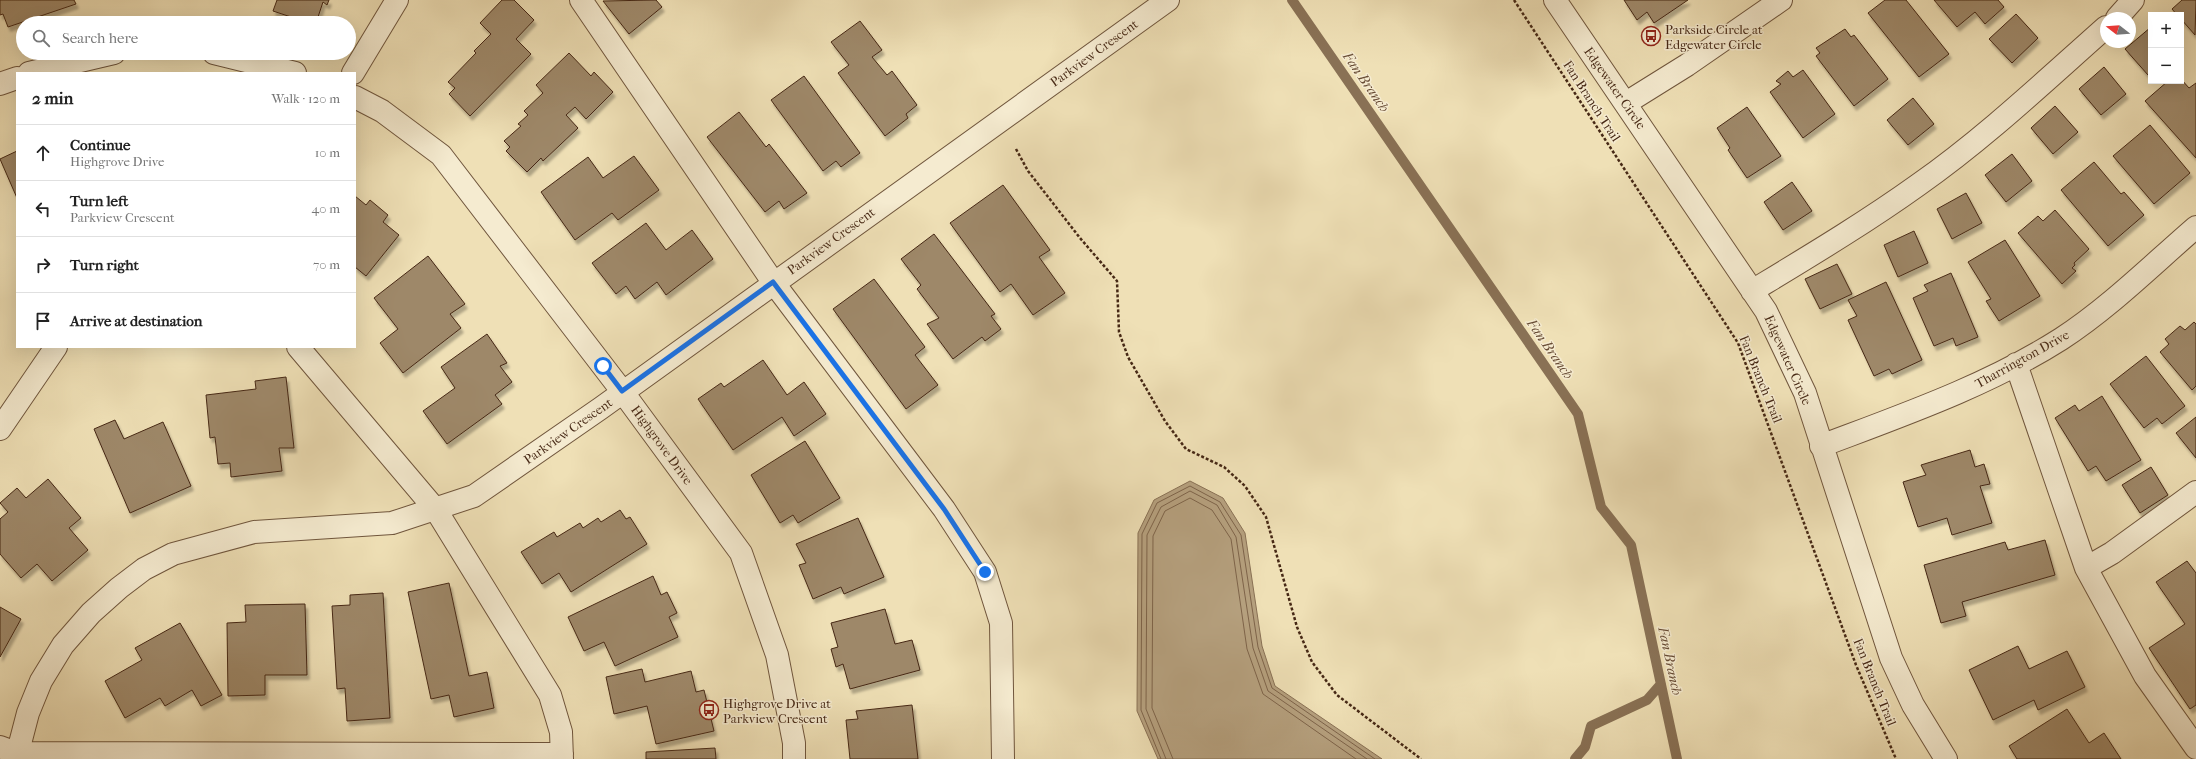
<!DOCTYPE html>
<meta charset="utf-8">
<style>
body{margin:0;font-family:"IM FELL French Canon",serif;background:#f6f6f6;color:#222}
.controls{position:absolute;right:12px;top:12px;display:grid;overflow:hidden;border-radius:0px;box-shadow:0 4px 16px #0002}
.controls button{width:36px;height:36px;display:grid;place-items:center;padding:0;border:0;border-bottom:1px solid #e0e0e0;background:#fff;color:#222;font:20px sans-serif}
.compass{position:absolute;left:2100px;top:12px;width:36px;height:36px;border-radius:50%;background:#fff;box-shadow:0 4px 16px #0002;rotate:287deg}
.stop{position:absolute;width:12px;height:12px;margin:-9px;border:3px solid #1a73e8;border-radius:50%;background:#fff}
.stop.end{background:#1a73e8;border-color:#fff;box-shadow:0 1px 4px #0008}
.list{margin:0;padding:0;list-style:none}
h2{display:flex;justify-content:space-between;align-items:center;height:52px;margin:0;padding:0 16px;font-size:17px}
h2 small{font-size:13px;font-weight:400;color:#767676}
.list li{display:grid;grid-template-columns:26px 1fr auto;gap:12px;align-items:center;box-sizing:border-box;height:56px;padding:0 16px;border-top:1px solid #e0e0e0}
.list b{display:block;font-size:15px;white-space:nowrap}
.list p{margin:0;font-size:13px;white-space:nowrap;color:#767676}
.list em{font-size:13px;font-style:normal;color:#767676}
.icon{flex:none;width:22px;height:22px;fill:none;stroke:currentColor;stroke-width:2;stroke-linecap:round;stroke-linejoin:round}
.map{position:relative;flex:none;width:2196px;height:759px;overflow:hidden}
.search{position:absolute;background:#fff;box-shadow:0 4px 16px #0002;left:16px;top:16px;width:340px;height:44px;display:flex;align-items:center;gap:10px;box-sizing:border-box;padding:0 14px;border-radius:22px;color:#767676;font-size:15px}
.panel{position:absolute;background:#fff;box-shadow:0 4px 16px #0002;left:16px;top:72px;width:340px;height:276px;border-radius:0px}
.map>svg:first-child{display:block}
</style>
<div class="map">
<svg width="2196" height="759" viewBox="0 0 2196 759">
<defs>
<filter id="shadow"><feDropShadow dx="2.5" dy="4.5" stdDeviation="1" flood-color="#0004"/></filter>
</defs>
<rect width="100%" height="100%" fill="#efe0b6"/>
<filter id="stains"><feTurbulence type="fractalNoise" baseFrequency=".005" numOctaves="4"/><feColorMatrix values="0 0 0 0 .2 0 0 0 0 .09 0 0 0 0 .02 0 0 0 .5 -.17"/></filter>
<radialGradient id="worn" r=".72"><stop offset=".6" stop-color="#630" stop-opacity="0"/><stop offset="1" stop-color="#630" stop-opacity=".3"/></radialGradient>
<path fill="#b6a17f" stroke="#897155" d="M1190 481 1223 498 1245 533 1262 646 1275 686 1382 759H1158L1137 711 1138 533 1154 500Z"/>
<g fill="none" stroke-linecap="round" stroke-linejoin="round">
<path stroke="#7e644a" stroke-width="1" d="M1161 759 1141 710 1142 534 1157 503 1190 486 1220 502 1241 535 1258 647 1272 688 1375 759
M1166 759 1146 709 1147 535 1161 507 1190 491 1217 505 1236 537 1253 648 1268 691 1367 759
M1173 759 1152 708 1153 536 1165 511 1190 498 1212 510 1231 539 1247 649 1263 694 1356 759"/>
<path stroke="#897155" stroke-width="10" d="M1292 0 1578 414 1601 507 1631 545 1677 759
M1575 759 1585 747 1591 726 1647 700 1661 684"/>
</g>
<path fill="#9e8869" stroke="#462815" filter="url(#shadow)" d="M0 0H74L76 4 8 27 3 14 0 15Z
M277 0H329L327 5 323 2 316 23H309L273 11Z
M502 0H514L534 20 516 39 531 54 470 116 449 94 455 88 448 82 476 53 474 51 491 34 480 23Z
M656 0 662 7 629 34 603 1Z
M1624 0H1688L1654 23 1647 12 1637 20Z
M1885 0H1906L1949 54 1919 77 1868 13Z
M1934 0H1998L2004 7 1985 24 1975 12 1957 27Z
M2182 0H2196L2195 35 2181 19V15H2177L2172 9Z
M2016 14 2038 38 2012 63 1989 39Z
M860 21 882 50 872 57 887 75 892 71 917 105 906 114 908 118 885 136 838 73 849 65 831 42Z
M2151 27V72L2148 75 2125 49Z
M1845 29 1851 37 1854 35 1888 79 1854 106 1816 56 1820 53 1816 48Z
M569 53 591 76 594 72 613 92 586 119 575 107 566 115 578 128 543 161 541 158 527 172 506 151 510 147 504 141 521 126 518 124 528 115 524 111 543 93 536 85Z
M2104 67 2126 94 2101 115 2079 89Z
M1803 70 1835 114 1803 138 1770 92 1781 84 1776 81 1788 71 1793 77Z
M804 76 860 153 841 167 836 161 823 171 771 100Z
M2181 79 2189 88 2196 83V158L2145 101 2168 81H2181Z
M1913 98 1934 124 1908 145 1887 120Z
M2055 106 2078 132 2053 154 2031 128Z
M1747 107 1781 156 1747 178 1728 150 1730 148 1717 128Z
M739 112 766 147 769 144 807 193 784 209 779 201 765 212 707 137Z
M2150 125 2190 173 2154 204 2113 156Z
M17 151V198L0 159Z
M2012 154 2032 181 2006 202 1985 175Z
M634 156 659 190 618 220 612 213 575 240 541 192 588 157 603 178Z
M2094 162 2121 194 2124 192 2144 215 2108 246 2061 190Z
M1792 182 1812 211 1783 230 1764 202Z
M1003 185 1050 250 1039 257 1065 293 1033 315 1011 284 1000 292 950 223Z
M1966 193 1982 223 1952 239 1937 209Z
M355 196 366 205 370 200 388 215 383 222 399 235 366 276 355 267Z
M2055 210 2089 249 2074 263 2075 265 2072 268 2076 271 2062 284 2018 233 2038 216 2043 221Z
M646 223 666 250 692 230 713 259 666 295 657 282 635 299 626 286 616 294 592 263Z
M1914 231 1928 263 1898 277 1884 245Z
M934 234 995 314 991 316 1001 329 985 341 982 337 953 359 927 324 939 318 917 289 921 285 901 259Z
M2005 240 2040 296 1999 321 1986 301 1991 299 1968 262Z
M428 256 465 304 450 314 461 328 403 373 380 343 398 329 374 298Z
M1837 264 1852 294 1820 309 1805 279Z
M1951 273 1978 337 1956 346 1953 338 1934 346 1913 298 1928 291 1924 285Z
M874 279 925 347 915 355 938 385 906 409 833 309Z
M1886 282 1922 360 1892 374 1889 369 1874 376 1848 320 1857 316 1848 300Z
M2194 322 2196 324V386L2192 390 2160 352 2169 344 2165 339 2180 326 2185 330Z
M487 334 507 363 500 366 512 382 495 395 502 404 447 444 423 411 455 388 441 367Z
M2146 356 2185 406 2162 424 2157 418 2144 428 2110 384Z
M763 360 787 395 804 382 826 414 794 436 782 417 733 450 698 399 721 383 724 387Z
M286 377 294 448H279L282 471 231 477 230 463 218 464 215 437 210 438 206 395 256 389 255 381Z
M2102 396 2141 460 2106 481 2096 466 2088 471 2055 418 2075 405 2079 411Z
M2196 417V458L2176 433Z
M115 420 124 439 163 422 191 486 130 513 94 429Z
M805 441 840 498 798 523 793 515 780 523 751 475Z
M1970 450 1975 467 1984 464 1990 484 1980 486 1992 523 1952 535 1947 518 1918 527 1903 482 1926 475 1921 465Z
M2151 467 2168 495 2140 513 2122 485Z
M48 479 81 518 69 528 88 550 52 581 37 564 21 578 0 554V519L8 512 0 503 17 488 26 498Z
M620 510 626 519 630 517 647 544 571 592 559 573 542 584 521 552 554 532 557 537 580 523 583 528 598 518 601 522Z
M858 518 884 577 844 594 841 587 813 599 799 565 806 563 796 544Z
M2045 540 2055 575 1962 602 1966 616 1941 623 1924 565 2005 542 2008 550Z
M2187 561 2196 573V705L2190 709 2149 648 2185 624 2156 582Z
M653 576 661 595 667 592 677 613 669 617 678 637 615 666 604 642 584 651 568 617Z
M449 583 469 676 487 672 494 708 454 717 449 695 431 699 408 592Z
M383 593 390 718 347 721 345 688 337 689 332 606 350 605V595Z
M305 604 307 675H265V695L228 696 227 623 246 622 245 605Z
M0 607 21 619 0 657Z
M885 609 895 644 912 640 920 670 850 689 843 664 836 667 831 649 838 647 831 623Z
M180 623 222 695 201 706 192 690 165 706 160 698 125 718 105 681 142 660 135 648Z
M2018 646 2029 669 2067 651 2085 687 2038 710 2034 700 1993 720 1969 670Z
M642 669 645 682 691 671 696 692 704 690 714 731 656 744 647 706 614 714 606 677Z
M912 705 918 759H850L846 720 858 719 856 711Z
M2067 709 2089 743 2104 733 2121 759H2017L2009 746Z
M715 748 716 759H646V752Z"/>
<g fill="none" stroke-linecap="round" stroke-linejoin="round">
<defs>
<path id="minor" d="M581 0 773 282 944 509 985 572 1001 623 1003 759
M1555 0 1766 311 1805 393 1891 658 1913 705 1946 759
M2117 18 2133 0
M214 53 295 73
M29 73 114 53
M353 73 397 0
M0 84 17 78
M355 97 382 111 441 155 622 391 741 553 777 655 794 743V759
M1626 103 1687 65 1781 0
M1752 291C1808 257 1865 223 1918 185 1985 138 2045 81 2106 27
M298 347 436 510 550 695 561 732 562 759
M2016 364 2086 568 2145 676 2196 748
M0 429 56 347
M1821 446C1903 415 1987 386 2061 339 2110 307 2152 265 2196 227
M2086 568 2112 553 2196 492
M0 747 16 753 562 754
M16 759 28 713 41 681 63 645 91 613 119 588 144 569 173 554 254 532 392 523 474 496 601 408 1168 0"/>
</defs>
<use href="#minor" stroke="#70563d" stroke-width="24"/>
<path stroke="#462815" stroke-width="2.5" stroke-dasharray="3 2" stroke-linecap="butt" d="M1514 0 1738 343 1856 665 1896 759
M1016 149 1028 171 1080 238 1117 281 1119 332 1128 357 1165 421 1186 449 1224 467 1245 486 1266 517 1297 627 1312 662 1337 695 1421 759"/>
<use href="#minor" stroke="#f5ebd0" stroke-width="22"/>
</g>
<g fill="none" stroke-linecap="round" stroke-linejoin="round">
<path stroke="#1a73e8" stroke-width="5" d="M603 366 622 391 773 282 944 509 985 572"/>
</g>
<defs>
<symbol id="bus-ring" viewBox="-11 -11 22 22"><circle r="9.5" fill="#f5ebd0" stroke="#8f2418" stroke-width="1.5"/><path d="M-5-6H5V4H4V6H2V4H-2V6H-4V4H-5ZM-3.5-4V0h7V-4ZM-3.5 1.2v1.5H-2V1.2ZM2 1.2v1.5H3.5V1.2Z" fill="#8f2418"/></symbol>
</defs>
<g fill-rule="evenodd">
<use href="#bus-ring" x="1640" y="25" width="22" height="22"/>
<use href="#bus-ring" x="698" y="699" width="22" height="22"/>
</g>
<g text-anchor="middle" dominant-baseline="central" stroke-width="3" stroke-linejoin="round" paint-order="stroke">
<g font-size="13" fill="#462815" stroke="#f5ebd0" text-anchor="start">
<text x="1665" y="29">Parkside Circle at<tspan x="1665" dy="15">Edgewater Circle</tspan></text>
<text x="723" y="703">Highgrove Drive at<tspan x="723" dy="15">Parkview Crescent</tspan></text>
</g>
<g font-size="13" fill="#462815" stroke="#f5ebd0">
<text transform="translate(1094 53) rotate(-36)">Parkview Crescent</text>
<text transform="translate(1615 88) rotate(55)">Edgewater Circle</text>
<text transform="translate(1592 101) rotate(57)">Fan Branch Trail</text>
<text transform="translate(831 241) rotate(-36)">Parkview Crescent</text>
<text transform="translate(2022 359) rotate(-29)">Tharrington Drive</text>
<text transform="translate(1788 360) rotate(66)">Edgewater Circle</text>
<text transform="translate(1761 379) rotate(68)">Fan Branch Trail</text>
<text transform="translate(568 431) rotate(-35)">Parkview Crescent</text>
<text transform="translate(662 445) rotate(54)">Highgrove Drive</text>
<text transform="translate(1875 682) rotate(68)">Fan Branch Trail</text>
</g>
<g font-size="14" font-style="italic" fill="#684c35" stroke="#f5ebd0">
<text transform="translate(1366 82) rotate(55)">Fan Branch</text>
<text transform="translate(1550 349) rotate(55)">Fan Branch</text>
<text transform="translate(1670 661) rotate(78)">Fan Branch</text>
</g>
</g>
<rect width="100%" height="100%" filter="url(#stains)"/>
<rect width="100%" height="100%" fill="url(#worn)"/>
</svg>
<div class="controls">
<button>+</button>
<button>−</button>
</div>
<svg class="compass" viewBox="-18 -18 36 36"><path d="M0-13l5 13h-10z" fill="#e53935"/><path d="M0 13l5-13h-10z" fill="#767676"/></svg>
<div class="stop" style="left:603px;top:366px"></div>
<div class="stop end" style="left:985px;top:572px"></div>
<div class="search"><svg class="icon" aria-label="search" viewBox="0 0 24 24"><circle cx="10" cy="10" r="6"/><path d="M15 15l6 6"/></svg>Search here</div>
<section class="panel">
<h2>2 min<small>Walk · 120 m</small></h2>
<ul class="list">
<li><svg class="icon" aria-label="ahead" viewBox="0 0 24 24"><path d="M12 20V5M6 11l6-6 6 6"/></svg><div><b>Continue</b><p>Highgrove Drive</p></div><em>10 m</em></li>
<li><svg class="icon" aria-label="left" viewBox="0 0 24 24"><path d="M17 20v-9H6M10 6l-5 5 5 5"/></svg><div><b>Turn left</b><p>Parkview Crescent</p></div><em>40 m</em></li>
<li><svg class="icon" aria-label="right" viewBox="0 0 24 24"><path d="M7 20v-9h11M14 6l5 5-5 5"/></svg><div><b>Turn right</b></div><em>70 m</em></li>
<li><svg class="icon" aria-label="arrive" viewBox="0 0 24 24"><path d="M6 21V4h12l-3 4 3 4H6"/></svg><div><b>Arrive at destination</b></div></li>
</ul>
</section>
</div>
